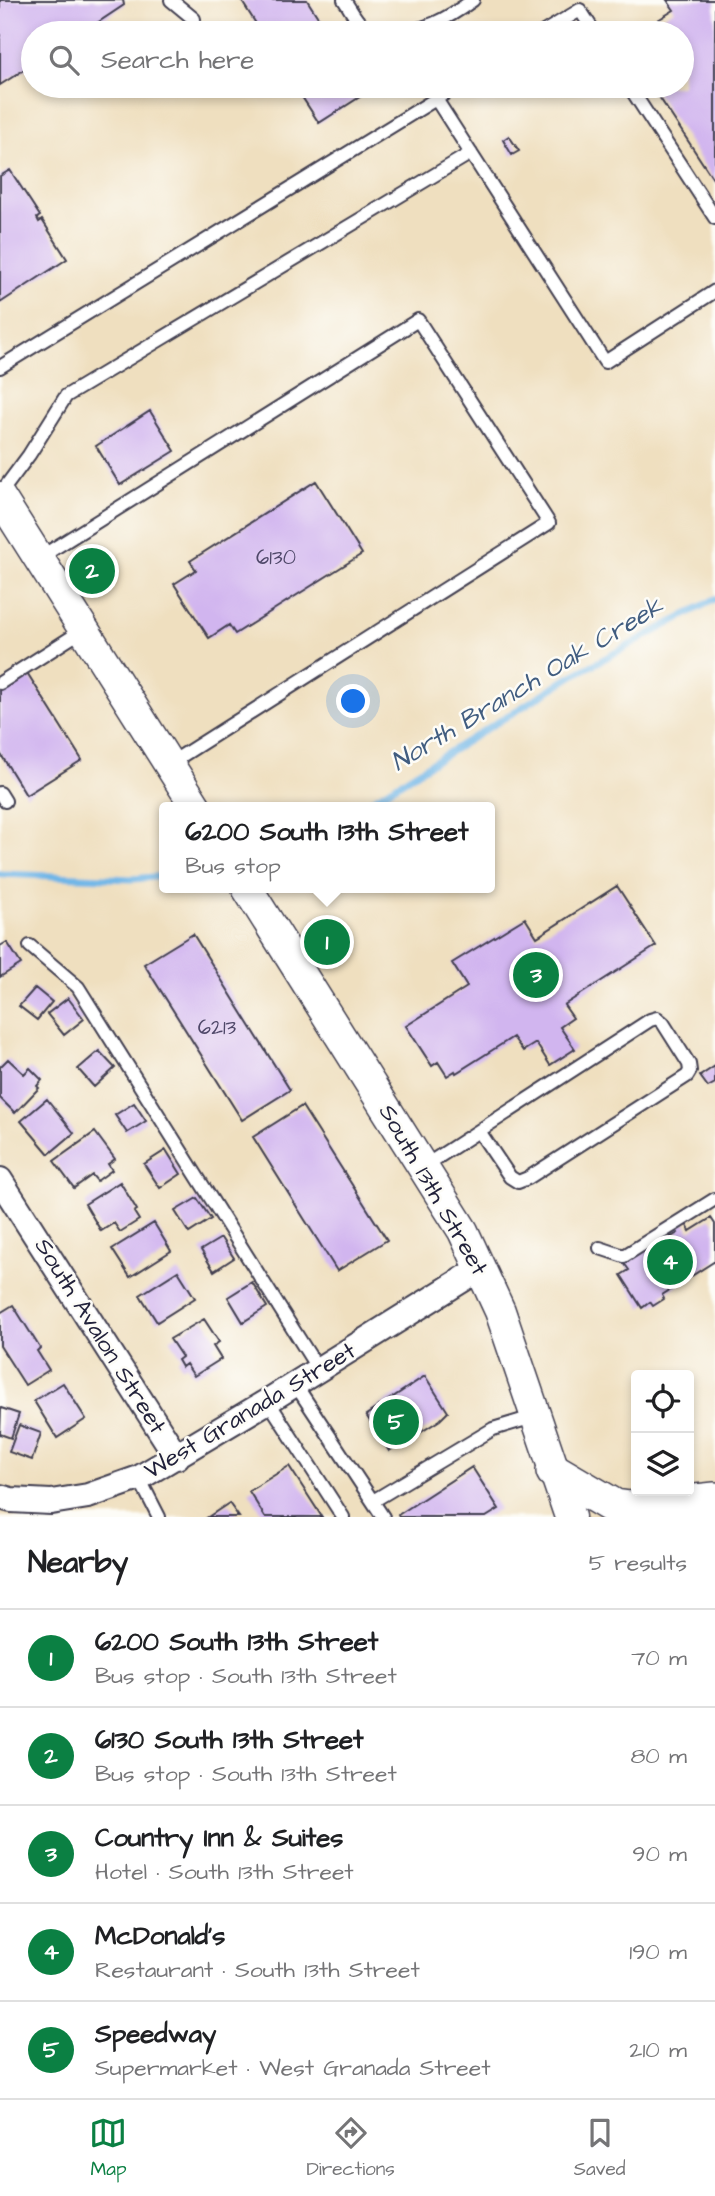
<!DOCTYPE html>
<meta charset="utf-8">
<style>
body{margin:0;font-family:"Architects Daughter",sans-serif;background:#f2f2f2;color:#202124}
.controls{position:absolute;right:21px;bottom:21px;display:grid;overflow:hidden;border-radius:7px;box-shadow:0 4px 10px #0003}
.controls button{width:63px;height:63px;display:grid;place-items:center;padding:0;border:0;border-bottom:2px solid #e0e0e0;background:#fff;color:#202124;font:35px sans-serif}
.you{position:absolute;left:354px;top:702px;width:24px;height:24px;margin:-18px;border:5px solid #fff;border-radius:50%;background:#1a73e8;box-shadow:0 0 0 10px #1a73e833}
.badge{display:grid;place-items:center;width:46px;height:46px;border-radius:50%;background:#0b8043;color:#fff;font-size:23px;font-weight:700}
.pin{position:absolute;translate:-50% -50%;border:4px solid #fff;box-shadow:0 2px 7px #0006}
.popup{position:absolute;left:159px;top:802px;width:336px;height:91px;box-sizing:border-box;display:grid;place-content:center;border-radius:7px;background:#fff;filter:drop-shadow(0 2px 5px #0005);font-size:23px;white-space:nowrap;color:#757577}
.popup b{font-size:26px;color:#202124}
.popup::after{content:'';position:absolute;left:50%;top:100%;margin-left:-14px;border:14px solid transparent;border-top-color:#fff}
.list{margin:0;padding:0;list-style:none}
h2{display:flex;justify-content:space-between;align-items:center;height:91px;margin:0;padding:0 28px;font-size:30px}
h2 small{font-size:23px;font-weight:400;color:#757577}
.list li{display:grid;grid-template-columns:46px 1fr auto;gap:21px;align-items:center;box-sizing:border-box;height:98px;padding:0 28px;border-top:2px solid #e0e0e0}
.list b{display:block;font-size:26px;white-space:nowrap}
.list p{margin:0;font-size:23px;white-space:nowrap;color:#757577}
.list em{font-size:23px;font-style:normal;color:#757577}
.icon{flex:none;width:38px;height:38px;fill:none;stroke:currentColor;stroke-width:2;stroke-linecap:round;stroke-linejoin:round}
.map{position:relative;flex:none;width:715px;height:1517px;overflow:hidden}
.search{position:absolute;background:#fff;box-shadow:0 4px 10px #0003;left:21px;right:21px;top:21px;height:77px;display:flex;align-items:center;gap:18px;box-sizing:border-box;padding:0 24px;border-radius:38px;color:#757577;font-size:26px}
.sheet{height:581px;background:#fff}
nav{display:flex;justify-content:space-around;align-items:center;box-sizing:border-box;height:98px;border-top:2px solid #e0e0e0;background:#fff;font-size:19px;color:#757577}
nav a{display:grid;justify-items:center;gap:4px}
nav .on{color:#0b8043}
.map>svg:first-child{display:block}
</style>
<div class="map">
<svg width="715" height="1517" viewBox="0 0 715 1517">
<rect width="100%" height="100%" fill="#fdfcf7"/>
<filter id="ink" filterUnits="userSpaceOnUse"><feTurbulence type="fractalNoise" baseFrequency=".0143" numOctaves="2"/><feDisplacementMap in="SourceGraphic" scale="14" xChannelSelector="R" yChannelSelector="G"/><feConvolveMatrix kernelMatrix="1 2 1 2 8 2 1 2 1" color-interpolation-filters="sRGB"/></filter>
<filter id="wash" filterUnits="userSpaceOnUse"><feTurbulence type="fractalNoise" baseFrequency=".00686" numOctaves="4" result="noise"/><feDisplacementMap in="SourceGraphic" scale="28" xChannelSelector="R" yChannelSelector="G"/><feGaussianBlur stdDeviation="1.57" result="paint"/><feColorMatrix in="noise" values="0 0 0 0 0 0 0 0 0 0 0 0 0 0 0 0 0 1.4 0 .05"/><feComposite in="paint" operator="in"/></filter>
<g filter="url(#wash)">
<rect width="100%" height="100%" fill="#efdfbf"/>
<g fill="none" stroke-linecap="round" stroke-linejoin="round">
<path stroke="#70b6e7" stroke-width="7" d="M361 807 572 676 715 599
M0 874 133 879 164 876"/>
</g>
<g id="blocks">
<path fill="#d1b5ef" d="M0 0H123L124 5 82 33H33V64L0 85Z
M241 0H307L328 33H262Z
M667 0H715V182L652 86H682V33H637L674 10Z
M295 86H362L366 93 319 123Z
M509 136 519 151 512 155 503 140Z
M10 170 40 216 37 218 39 222 42 220 67 259 0 303V176Z
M150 411 175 451 120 485 96 446Z
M316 481 362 554 235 634 229 625 209 638 174 584 196 570 190 561Z
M26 671 82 760 26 795 0 753V688Z
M617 886 656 946 564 1005 573 1018 560 1027 575 1049 550 1065 536 1043 523 1051 513 1037 456 1073 455 1071 447 1076 438 1062 432 1066 406 1026 467 987 452 963 525 918 537 937Z
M193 934 290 1090 242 1120 144 964Z
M7 942 21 964 0 977V946Z
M35 988 52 1002 37 1020 19 1006Z
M68 998 84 1019 64 1035 47 1014Z
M99 1051 115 1068 94 1087 78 1069Z
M8 1059 24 1074 30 1068 42 1080 37 1086 39 1088 15 1113 0 1098V1067Z
M715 1066V1083L708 1087 700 1076Z
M47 1099 74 1133 49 1154 21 1121Z
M134 1103 146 1121 127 1133 115 1115Z
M302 1106 387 1240 337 1271 253 1137Z
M95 1132 115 1159 108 1164 112 1170 97 1181 92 1175 74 1188 54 1161Z
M166 1150 181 1174 160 1188 144 1164Z
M120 1182 137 1210 134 1212 139 1220 120 1232 114 1223 101 1231 85 1204Z
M197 1198 211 1219 189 1233 175 1211Z
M711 1218 715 1224V1261L662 1295 664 1299 653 1306 650 1302 642 1308 621 1275 629 1270 624 1263 642 1249 644 1251 670 1235 671 1237 678 1233 675 1228 685 1222 690 1231Z
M154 1223 171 1251 130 1277 112 1249Z
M221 1238 234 1258 214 1271 201 1250Z
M178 1271 195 1298 157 1322 140 1295Z
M252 1282 267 1307 243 1322 228 1297Z
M13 1305 40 1348 37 1351 49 1370 25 1385 0 1346V1313Z
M204 1319 219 1342 213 1346 221 1359 194 1376 186 1364 182 1367 178 1360 182 1357 170 1339Z
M425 1376 448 1412 440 1420 404 1443H401L389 1451 366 1415Z
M63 1383 86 1419 57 1438 34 1401Z
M1 1408 19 1414 11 1438 0 1434Z
M19 1425 41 1433 32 1460 9 1452Z
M289 1466 322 1517H265L249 1491Z
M472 1467 499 1509 486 1517H399L398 1515Z
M229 1503 239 1517H208Z"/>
</g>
</g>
<g filter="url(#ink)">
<use href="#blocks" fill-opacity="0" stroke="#413e4f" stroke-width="2"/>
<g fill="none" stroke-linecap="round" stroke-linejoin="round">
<defs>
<path id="service" d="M171 0 194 19
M344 0C350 8 355 20 363 26 371 32 379 31 389 32 423 33 447 19 473 0
M542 33 580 10 595 33
M629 86 715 218
M436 99 605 362 715 291
M0 367 457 86
M0 494 29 455 66 396 471 153
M39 558 418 320 549 523 169 764
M0 683 83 630
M0 793 5 801
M30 946 78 987 318 1369
M423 1167 650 1020 657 1018 663 1023 689 1064 690 1071 687 1076 528 1178 518 1182 510 1177 479 1131
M600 1248 624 1256 715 1199
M295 1384 383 1517
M268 1401 343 1517
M139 1478 159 1517
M373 1501 493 1429 536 1416"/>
<path id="minor" d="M0 1180 177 1457
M0 1497 11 1500 51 1502 88 1496 139 1478 268 1401 481 1268"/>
<path id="tertiary" d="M0 497 196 807
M247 888 463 1231 500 1311 570 1517"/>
<path id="secondary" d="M554 1471 615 1507 630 1509 715 1500"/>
</defs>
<use href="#service" stroke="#413e4f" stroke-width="16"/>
<use href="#minor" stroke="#413e4f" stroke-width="28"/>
<use href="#tertiary" stroke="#413e4f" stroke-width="33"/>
<use href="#secondary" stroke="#413e4f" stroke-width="38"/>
<use href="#service" stroke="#fff" stroke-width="12"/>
<use href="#minor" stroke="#fff" stroke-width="24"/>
<use href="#tertiary" stroke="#fff" stroke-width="30"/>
<use href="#secondary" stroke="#fff" stroke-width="35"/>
</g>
</g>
<g text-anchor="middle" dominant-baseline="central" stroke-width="5" stroke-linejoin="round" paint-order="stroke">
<g font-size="21" fill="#4e4768">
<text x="276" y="557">6130</text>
<text x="217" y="1027">6213</text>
</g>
<g font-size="24" fill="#22223b" stroke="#fdfcf7">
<text transform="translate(433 1190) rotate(60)">South 13th Street</text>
<text transform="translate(100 1336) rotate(58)">South Avalon Street</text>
<text transform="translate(250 1411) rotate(-31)">West Granada Street</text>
</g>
<g font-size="26" font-style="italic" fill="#415d80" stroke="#fdfcf7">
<text transform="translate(527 684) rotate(-31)">North Branch Oak Creek</text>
</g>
</g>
</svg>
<div class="controls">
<button><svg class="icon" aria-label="locate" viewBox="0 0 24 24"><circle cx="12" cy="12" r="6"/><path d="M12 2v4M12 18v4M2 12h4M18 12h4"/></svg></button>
<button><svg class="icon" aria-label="layers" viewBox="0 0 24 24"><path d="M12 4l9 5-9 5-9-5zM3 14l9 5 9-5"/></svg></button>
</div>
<div class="you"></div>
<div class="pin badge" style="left:327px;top:942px">1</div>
<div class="popup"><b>6200 South 13th Street</b>Bus stop</div>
<div class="pin badge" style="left:92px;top:571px">2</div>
<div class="pin badge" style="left:536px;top:975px">3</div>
<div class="pin badge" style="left:670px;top:1262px">4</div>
<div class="pin badge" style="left:396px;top:1422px">5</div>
<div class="search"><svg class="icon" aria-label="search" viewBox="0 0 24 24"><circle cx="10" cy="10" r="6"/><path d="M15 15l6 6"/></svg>Search here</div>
</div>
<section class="sheet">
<h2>Nearby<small>5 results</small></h2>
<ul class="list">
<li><span class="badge">1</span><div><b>6200 South 13th Street</b><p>Bus stop · South 13th Street</p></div><em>70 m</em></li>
<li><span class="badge">2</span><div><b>6130 South 13th Street</b><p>Bus stop · South 13th Street</p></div><em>80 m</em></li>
<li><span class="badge">3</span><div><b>Country Inn &amp; Suites</b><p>Hotel · South 13th Street</p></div><em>90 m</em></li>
<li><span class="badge">4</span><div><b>McDonald's</b><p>Restaurant · South 13th Street</p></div><em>190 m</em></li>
<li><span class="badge">5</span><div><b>Speedway</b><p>Supermarket · West Granada Street</p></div><em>210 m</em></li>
</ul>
</section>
<nav>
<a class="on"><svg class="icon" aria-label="map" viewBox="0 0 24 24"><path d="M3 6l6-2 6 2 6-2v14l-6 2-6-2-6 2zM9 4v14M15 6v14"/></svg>Map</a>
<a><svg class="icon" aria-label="directions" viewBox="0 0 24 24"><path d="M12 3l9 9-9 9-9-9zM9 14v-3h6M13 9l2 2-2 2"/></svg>Directions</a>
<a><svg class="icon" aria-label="saved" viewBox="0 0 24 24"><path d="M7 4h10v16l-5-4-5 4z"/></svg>Saved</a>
</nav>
